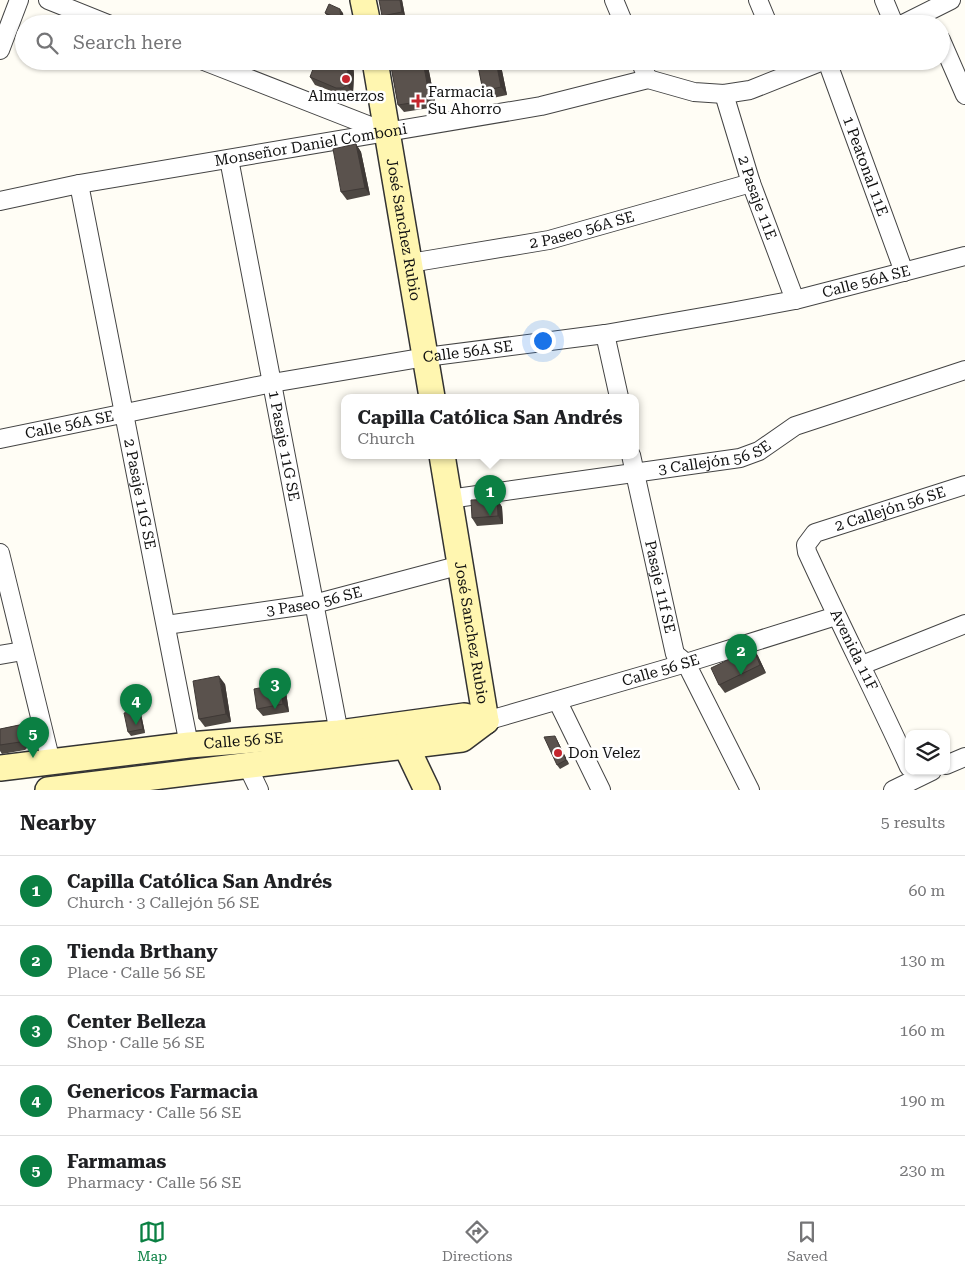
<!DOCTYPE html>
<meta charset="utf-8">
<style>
body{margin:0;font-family:"Roboto Serif",serif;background:#f2f2f2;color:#202124}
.controls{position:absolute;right:15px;bottom:15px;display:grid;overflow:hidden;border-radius:10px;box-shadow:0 1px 4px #0004}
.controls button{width:45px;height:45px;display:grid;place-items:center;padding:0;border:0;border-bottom:1px solid #e0e0e0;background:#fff;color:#202124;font:25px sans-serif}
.you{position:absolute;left:542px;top:340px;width:18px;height:18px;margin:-12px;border:4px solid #fff;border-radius:50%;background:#1a73e8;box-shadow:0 0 0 8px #1a73e833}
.badge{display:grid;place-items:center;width:32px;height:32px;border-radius:50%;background:#0b8043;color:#fff;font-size:16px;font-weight:700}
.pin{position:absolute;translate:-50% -41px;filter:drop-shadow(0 1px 2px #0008)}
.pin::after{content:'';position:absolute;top:26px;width:18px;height:15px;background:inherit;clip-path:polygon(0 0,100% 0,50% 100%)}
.popup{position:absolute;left:341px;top:394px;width:298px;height:65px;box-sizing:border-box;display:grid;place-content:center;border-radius:10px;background:#fff;filter:drop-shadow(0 1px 4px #0005);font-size:16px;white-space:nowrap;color:#757577}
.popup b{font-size:19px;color:#202124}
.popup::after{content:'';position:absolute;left:50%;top:100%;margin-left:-10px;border:10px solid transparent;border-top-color:#fff}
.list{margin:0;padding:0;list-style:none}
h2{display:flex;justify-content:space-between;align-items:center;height:65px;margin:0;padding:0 20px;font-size:21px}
h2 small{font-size:16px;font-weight:400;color:#757577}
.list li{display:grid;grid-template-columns:32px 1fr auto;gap:15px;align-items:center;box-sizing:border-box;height:70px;padding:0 20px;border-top:1px solid #e0e0e0}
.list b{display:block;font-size:19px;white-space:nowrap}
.list p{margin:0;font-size:16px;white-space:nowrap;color:#757577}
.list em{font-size:16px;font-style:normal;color:#757577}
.icon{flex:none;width:28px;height:28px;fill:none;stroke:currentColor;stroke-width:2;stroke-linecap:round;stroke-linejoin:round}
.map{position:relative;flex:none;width:965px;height:790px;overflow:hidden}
.search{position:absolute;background:#fff;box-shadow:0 1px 4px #0004;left:15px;right:15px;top:15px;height:55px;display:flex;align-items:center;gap:12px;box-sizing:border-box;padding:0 18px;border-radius:28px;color:#757577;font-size:19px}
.sheet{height:415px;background:#fff}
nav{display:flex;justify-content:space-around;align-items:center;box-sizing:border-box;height:70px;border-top:1px solid #e0e0e0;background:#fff;font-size:14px;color:#757577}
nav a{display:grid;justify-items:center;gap:2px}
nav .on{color:#0b8043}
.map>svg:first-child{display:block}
</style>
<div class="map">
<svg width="965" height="790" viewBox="0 0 965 790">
<rect width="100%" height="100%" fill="#fffdf5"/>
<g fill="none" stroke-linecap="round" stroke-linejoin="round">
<defs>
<g id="street">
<path d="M48 0 108 24"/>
<path d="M614 0 624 24"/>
<path d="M758 0 768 24"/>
<path d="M884 0 894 24"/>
<path d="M903 24 951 0"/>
<path d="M941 40 965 95"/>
<path d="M0 50 19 0"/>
<path d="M204 61 388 133"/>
<path d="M640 61 648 79"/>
<path id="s1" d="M827 61 904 272"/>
<path id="s2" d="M724 94 751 183 795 300"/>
<path id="s3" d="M229 159 339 733"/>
<path id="s4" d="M79 184 189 745"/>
<path id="s5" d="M0 201 79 184 541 106 648 79 694 92 724 94 750 90 823 61"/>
<path id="s6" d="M410 263 549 240 751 183"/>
<path d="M605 334 619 397"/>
<path id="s7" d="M0 439 272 383 426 357 605 334 731 312 795 300 965 256"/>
<path id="s8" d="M631 455 675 654 686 663 750 790"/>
<path id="s9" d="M449 499 740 458 759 451 795 426 965 370"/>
<path d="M0 553 51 762"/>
<path id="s10" d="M166 625 314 604 461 565"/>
<path d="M0 655 23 651"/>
<path d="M862 665 965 624"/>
<path d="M558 702 601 790"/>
<path id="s11" d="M486 721 686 663 836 616"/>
<path d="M247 765 259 790"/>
<path d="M946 765 965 757"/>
<path id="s12" d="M909 767C876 695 840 624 807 552L806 545 815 533 965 485"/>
<path d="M893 790 932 771"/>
</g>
<g id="secondary">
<path d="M363 0 368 24"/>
<path id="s13" d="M375 61 432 397"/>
<path id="s14" d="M442 455 486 721"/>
<path d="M406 746 427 790"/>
<path id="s15" d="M0 768 189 745 339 733 464 716 486 721"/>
<path d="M48 790 462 739 486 721"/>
</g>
</defs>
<use href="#street" stroke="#444" stroke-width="20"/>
<use href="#secondary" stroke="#333" stroke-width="28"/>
<use href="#street" stroke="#fff" stroke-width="18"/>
<use href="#secondary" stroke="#fff6b0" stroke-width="25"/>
</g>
<path fill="#4d4742" d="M402 0 405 16 384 19 382 16Z
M325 13H343L344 24 328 17Z
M337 61H352L353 63 354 75 353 93 348 95H342L315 85 310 77 336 62Z
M390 61H427L436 107 404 112 398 105Z
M477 61H500L507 95 488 99 483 91Z
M356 144 361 152 370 195 347 200 341 192Z
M497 499 502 507 503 524 477 526 472 518Z
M753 648 758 656 766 673 725 693 719 685Z
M225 684 231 722 205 727 199 719Z
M286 692 289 712 263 716 257 709Z
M139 710 141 714 145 733 131 736 128 732Z
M24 724 29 732 30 745 25 750 2 754 0 751V729Z
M557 740 569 764 560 769 557 765Z"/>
<path fill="#3f3936" d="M400 0H402L405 16 402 12Z
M340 9 343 13 344 24 341 20Z
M350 61H352L353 63 354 75 353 93 347 85 348 67Z
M423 61H427L436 107 430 100Z
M496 61H500L507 95 501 87Z
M356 144 361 152 370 195 365 188Z
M497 499 502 507 503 524 498 516Z
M753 648 758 656 766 673 760 665Z
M219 676 225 684 231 722 226 714Z
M280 684 286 692 289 712 283 704Z
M139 710 141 714 145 733 143 729Z
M24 724 29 732 30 745 25 737Z
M555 736 569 764 566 760Z"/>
<path fill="#5a524d" stroke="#3f3936" d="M379 0H400L402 12 382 16Z
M329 4 340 9 341 20 325 13Z
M913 22 918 24H909Z
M316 61H333L348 67 347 85 343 88H336L310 77Z
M337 61H350L351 71 348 67 336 62Z
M390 61H423L430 100 398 105Z
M477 61H496L501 87 483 91Z
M356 144 365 188 341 192 333 149Z
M497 499 498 516 472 518 471 500Z
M753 648 760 665 719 685 711 668Z
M219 676 226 714 199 719 193 681Z
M280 684 283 704 257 709 254 689Z
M139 710 143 729 128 732 124 713Z
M24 724 25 737 20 742 0 745V729Z
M555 736 566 760 557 765 544 737Z"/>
<g fill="#c4262e" stroke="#fff" stroke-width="2">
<circle cx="346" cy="79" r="5"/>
<path d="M415.5 93.5h5v5h5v5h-5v5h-5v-5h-5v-5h5z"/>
<circle cx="558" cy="753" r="5"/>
</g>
<g text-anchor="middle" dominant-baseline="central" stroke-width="5" stroke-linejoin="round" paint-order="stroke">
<g font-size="15" fill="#111" stroke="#fff" text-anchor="start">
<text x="428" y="92">Farmacia<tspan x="428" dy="17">Su Ahorro</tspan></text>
<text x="346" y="96" text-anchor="middle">Almuerzos</text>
<text x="568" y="753">Don Velez</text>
</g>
<g font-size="15" fill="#111" stroke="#fff">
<text stroke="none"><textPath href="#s5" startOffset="316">Monseñor Daniel Comboni</textPath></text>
<text stroke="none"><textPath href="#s1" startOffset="112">1 Peatonal 11E</textPath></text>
<text stroke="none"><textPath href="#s2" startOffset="109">2 Pasaje 11E</textPath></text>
<text stroke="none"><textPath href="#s13" startOffset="171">José Sanchez Rubio</textPath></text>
<text stroke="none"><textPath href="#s6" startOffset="175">2 Paseo 56A SE</textPath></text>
<text stroke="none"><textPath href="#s7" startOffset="881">Calle 56A SE</textPath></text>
<text stroke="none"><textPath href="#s7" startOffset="476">Calle 56A SE</textPath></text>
<text stroke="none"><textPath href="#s7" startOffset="71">Calle 56A SE</textPath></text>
<text stroke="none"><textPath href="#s3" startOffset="292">1 Pasaje 11G SE</textPath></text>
<text stroke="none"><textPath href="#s9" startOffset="269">3 Callejón 56 SE</textPath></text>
<text stroke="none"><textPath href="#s4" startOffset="316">2 Pasaje 11G SE</textPath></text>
<text stroke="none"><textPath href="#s12" startOffset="339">2 Callejón 56 SE</textPath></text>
<text stroke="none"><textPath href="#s8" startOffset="135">Pasaje 11f SE</textPath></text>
<text stroke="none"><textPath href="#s10" startOffset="150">3 Paseo 56 SE</textPath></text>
<text stroke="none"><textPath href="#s14" startOffset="180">José Sanchez Rubio</textPath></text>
<text transform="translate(854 650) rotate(64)">Avenida 11F</text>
<text stroke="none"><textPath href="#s11" startOffset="182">Calle 56 SE</textPath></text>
<text stroke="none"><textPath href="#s15" startOffset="245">Calle 56 SE</textPath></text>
</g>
</g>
</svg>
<div class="controls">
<button><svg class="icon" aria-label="layers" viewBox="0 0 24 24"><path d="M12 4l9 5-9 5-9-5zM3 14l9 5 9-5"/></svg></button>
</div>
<div class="you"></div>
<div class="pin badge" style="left:490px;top:516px">1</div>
<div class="popup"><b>Capilla Católica San Andrés</b>Church</div>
<div class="pin badge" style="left:741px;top:675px">2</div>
<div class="pin badge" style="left:275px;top:709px">3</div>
<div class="pin badge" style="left:136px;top:725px">4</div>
<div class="pin badge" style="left:33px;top:758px">5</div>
<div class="search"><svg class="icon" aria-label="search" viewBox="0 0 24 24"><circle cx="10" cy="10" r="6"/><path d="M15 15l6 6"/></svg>Search here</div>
</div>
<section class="sheet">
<h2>Nearby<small>5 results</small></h2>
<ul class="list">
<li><span class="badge">1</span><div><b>Capilla Católica San Andrés</b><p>Church · 3 Callejón 56 SE</p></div><em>60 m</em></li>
<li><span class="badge">2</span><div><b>Tienda Brthany</b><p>Place · Calle 56 SE</p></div><em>130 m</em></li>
<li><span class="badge">3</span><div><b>Center Belleza</b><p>Shop · Calle 56 SE</p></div><em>160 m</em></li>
<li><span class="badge">4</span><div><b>Genericos Farmacia</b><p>Pharmacy · Calle 56 SE</p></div><em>190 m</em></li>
<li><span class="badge">5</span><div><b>Farmamas</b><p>Pharmacy · Calle 56 SE</p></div><em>230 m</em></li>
</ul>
</section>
<nav>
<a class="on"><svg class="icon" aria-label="map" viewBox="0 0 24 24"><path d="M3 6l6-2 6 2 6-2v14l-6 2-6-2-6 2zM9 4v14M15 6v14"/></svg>Map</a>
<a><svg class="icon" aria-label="directions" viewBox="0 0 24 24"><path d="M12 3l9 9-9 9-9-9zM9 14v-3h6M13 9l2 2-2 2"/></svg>Directions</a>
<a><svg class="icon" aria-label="saved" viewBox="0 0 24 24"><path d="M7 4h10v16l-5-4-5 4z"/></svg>Saved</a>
</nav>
